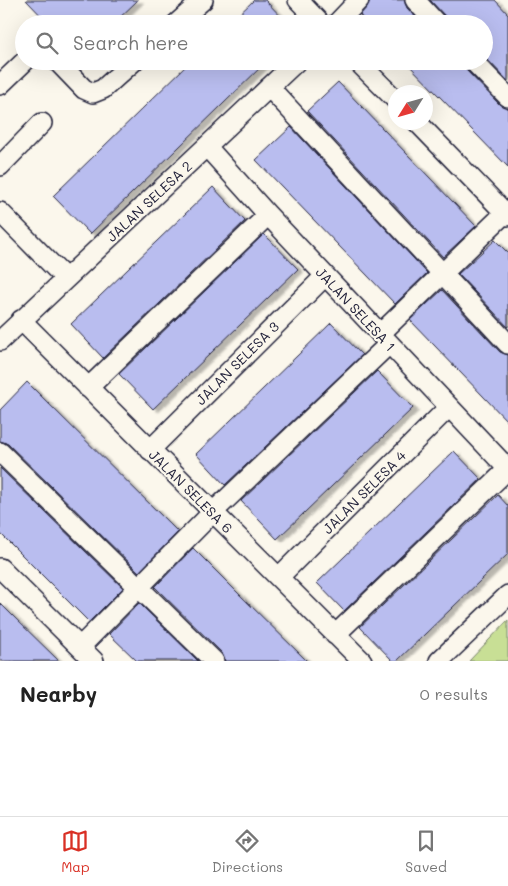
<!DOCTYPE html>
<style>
body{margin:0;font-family:Mali,sans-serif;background:#f2f2f2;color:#222}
.compass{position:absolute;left:388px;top:85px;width:45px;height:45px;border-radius:50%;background:#fff;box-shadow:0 5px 20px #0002;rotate:233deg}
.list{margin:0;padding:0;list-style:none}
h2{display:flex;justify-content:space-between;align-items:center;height:65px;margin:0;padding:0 20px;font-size:21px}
h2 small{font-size:16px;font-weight:400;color:#767676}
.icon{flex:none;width:28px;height:28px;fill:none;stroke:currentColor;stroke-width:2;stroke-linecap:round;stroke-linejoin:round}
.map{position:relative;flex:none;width:508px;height:661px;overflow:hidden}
.search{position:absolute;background:#fff;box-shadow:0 5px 20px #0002;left:15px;right:15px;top:15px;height:55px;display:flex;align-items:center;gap:12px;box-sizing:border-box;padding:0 18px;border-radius:28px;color:#767676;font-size:19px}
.sheet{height:155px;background:#fff}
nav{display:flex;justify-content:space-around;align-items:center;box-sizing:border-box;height:70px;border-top:1px solid #e0e0e0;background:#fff;font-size:14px;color:#767676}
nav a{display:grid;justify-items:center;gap:2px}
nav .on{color:#d93025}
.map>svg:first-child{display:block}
</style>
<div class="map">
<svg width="508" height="661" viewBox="0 0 508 661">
<defs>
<filter id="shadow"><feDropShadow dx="5.5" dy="3" stdDeviation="1" flood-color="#0004"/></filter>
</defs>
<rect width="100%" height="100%" fill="#fbf7ec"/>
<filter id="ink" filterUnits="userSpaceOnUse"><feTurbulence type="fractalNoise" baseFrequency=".02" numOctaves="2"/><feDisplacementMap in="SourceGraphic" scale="10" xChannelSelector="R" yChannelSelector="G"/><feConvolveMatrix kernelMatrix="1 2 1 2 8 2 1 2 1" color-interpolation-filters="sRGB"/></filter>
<g filter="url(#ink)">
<path fill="#c8df95" stroke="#758068" d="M508 620V661H469Z"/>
<path fill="#b9bdef" stroke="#22223b" filter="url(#shadow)" d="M26 0H138L113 24H49Z
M254 0H265L288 24H229Z
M370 0H404L407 8 422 24H368L360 15 367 7Z
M430 0H495L508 14V81L484 56V24H448L445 16Z
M191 61H267L90 234 53 196Z
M405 61H462L465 69 500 105 508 108V167Z
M338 82 476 226 443 257 307 111Z
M291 127 427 273 395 304 256 160Z
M213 187 245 221 103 358 71 324Z
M264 234 298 269 153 409 119 374Z
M495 240 508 253V327L458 274Z
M442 290 500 352 508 355V422L410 320Z
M331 323 362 355 225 485 196 454Z
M377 371 413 408 277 539 241 501Z
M27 382 178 532 139 572 8 444 0 441V410Z
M454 451 481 479 344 611 317 583Z
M0 468 123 588 89 622 0 533Z
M498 495 508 506V554L397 661H393L360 627Z
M193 548 237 592 307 661H225L222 653 155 587Z
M0 603 14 617 59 661H0Z
M139 603 198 661H137L109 634Z"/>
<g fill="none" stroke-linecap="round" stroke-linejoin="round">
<defs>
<path id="minor" d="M298 0 321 24
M415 0 437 24
M176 24 203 0
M336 24 359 0
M57 61 84 89 93 93 103 89 134 61
M357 61 396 100
M473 61 508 97
M0 85 25 61
M269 87 508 344
M417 122 508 216
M207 147 268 215 508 469
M0 166 42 123
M0 212 65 278
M21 320 362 661
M380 334 505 213
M0 341 297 61
M88 388 268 215
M150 450 325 276
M0 452 214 661
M0 568 94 661
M279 577 449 407
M335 635 508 469
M80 647 212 513 389 344
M439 661 508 595"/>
</defs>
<use href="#minor" stroke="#22223b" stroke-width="22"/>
<use href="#minor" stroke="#fbf7ec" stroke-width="19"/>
</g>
</g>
<g text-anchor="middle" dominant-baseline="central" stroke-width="4.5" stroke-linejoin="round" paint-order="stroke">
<g font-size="14" fill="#22223b" stroke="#fbf7ec">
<text transform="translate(149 201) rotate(-43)">JALAN SELESA 2</text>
<text transform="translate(356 309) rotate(47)">JALAN SELESA 1</text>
<text transform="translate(237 363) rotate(-45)">JALAN SELESA 3</text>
<text transform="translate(191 491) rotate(45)">JALAN SELESA 6</text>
<text transform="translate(364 492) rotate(-45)">JALAN SELESA 4</text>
</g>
</g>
</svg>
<svg class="compass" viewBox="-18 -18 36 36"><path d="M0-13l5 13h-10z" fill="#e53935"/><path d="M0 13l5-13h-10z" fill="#767676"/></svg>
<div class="search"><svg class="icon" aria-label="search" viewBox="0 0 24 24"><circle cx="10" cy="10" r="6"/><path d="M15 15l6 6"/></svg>Search here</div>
</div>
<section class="sheet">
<h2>Nearby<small>0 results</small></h2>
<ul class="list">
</ul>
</section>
<nav>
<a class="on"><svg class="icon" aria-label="map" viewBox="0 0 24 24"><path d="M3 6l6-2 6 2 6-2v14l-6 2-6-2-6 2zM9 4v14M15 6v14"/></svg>Map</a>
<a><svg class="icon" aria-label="directions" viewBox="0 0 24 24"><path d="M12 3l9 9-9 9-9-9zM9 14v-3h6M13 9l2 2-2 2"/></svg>Directions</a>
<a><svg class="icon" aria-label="saved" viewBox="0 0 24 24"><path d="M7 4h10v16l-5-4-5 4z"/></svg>Saved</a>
</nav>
